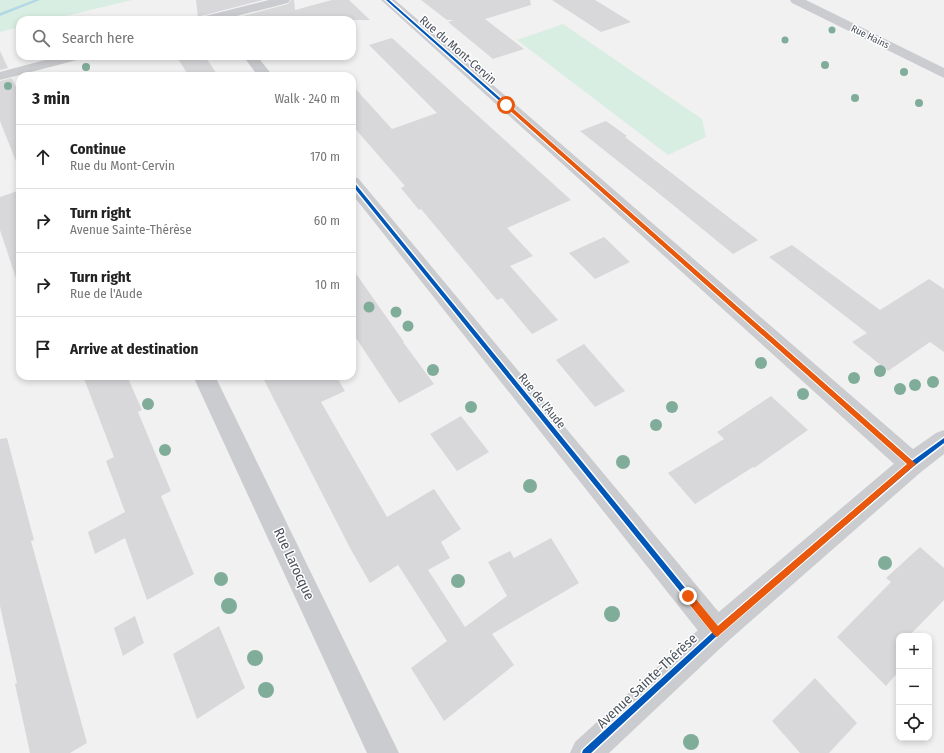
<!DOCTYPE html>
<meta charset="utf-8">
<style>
body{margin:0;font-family:"Fira Sans Condensed",sans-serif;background:#f6f6f6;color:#222}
.controls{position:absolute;right:12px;bottom:12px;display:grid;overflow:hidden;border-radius:8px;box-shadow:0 2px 6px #0003}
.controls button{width:36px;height:36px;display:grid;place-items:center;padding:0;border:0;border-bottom:1px solid #e0e0e0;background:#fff;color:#222;font:20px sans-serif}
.stop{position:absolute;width:12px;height:12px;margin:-9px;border:3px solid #ea580c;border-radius:50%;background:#fff}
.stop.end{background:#ea580c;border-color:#fff;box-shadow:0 1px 4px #0008}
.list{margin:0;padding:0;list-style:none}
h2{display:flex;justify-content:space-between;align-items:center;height:52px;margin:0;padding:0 16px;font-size:17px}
h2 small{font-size:13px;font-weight:400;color:#767676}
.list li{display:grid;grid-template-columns:26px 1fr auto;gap:12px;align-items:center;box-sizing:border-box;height:64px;padding:0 16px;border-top:1px solid #e0e0e0}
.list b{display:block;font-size:15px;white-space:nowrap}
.list p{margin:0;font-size:13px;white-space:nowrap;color:#767676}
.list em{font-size:13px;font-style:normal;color:#767676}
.icon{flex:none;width:22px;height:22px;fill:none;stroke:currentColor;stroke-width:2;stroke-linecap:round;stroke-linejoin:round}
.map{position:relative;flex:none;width:944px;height:753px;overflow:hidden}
.search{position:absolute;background:#fff;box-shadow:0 2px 6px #0003;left:16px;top:16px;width:340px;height:44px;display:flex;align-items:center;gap:10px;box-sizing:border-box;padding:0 14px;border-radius:12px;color:#767676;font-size:15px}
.panel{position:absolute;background:#fff;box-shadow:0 2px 6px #0003;left:16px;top:72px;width:340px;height:308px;border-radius:12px}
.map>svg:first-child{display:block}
</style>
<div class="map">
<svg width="944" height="753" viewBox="0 0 944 753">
<rect width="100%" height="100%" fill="#f2f1f1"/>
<path fill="#d9eee2" d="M0 0H132L49 20H20V27L0 32Z
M563 24 702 119 706 137 668 155 517 40Z"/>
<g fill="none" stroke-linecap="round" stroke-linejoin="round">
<path fill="#b2d8e6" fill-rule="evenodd" d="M34 0H40L0 16V13Z"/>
</g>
<path fill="#d8d8da" d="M196 0H263L201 16 198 18Z
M291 0H294L295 10 332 0H349L370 20H227L288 4Z
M421 0H530L531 5 485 19 524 49 493 59 448 22 454 20H447Z
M552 0H595L631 22 601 32Z
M392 38 571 200 507 228 533 256 510 266 558 320 532 334 502 298 497 300 421 209 419 210 401 188 405 186 352 125V85L392 129 437 113 369 45Z
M0 51 8 68 0 70Z
M176 56H205L218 76H189Z
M12 78 20 96V169H19L0 121V81Z
M606 121 627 136 625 137 758 240 733 254 667 200 580 131Z
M20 190V277L16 278 0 230V197Z
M604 237 630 262 595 279 569 253Z
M792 245 880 310 929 279 944 289V352L930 342 888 371 852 342 867 333 769 257Z
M352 268 404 342H403L434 384 399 403 352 332Z
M584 344 625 391 595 407 556 360Z
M83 376H127L142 410 138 412 171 491 161 496 194 574 147 600 125 538 95 554 88 532 125 512 106 461 114 457Z
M262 376H336L345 391 321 402 387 517 434 489 461 529 441 542 450 558 428 570 465 627 507 596 488 562 510 551 514 558 551 538 579 583 492 634 514 665 444 721 411 668 447 641 398 565 370 583 350 548Z
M771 396 808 430 754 468 753 467 695 504 668 473 724 439 717 432Z
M461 416 489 452 457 471 430 434Z
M7 438 34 540 31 541 87 743 70 753H30L15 684 17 683 0 606V439Z
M920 547 944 568V600L909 636H899V671L886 686 837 637 891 582 886 578Z
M135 616 144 643 123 656 114 628Z
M219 626 245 688 197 719 173 654Z
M815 678 857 723 829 753H800L772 721Z"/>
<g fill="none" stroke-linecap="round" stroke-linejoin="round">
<path fill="#cbcccf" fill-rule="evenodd" d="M269 0H290L288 3 221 20H199L201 17Z
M381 0H395L921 456 924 464 921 472 912 475 903 472Z
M790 0H806L944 68V78L792 3Z
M60 56H83L81 59 0 80V72Z
M243 56H257L273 76H258Z
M352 177 358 178 727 622 731 632 727 642 717 646 707 642 352 194Z
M193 376H215L399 753H367Z"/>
<path fill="#cbcccf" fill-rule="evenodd" d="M944 430V454L921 472 727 642 609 753H570L575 742 707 622 903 456 936 433Z"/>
<defs>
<path id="cycleway" d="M386 0H389L912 461 944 438V443L914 466 719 634 591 753H582L583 750 713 632 352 185V181H353L717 627 908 464Z"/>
</defs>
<use href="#cycleway" stroke="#fff" stroke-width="3"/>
<use href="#cycleway" fill="#0057b8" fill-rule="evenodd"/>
</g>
<g fill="#80ad9a">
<circle cx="832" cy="30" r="3.5"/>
<circle cx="785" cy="40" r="3.5"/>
<circle cx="825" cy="65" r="4"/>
<circle cx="86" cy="67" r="4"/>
<circle cx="904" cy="72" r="4"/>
<circle cx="8" cy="86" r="4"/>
<circle cx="855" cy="98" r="4"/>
<circle cx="919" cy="103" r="4"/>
<circle cx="369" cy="307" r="5.5"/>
<circle cx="396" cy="312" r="5.5"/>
<circle cx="408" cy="326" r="5.5"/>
<circle cx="761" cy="363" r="6"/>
<circle cx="433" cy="370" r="6"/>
<circle cx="880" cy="371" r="6"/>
<circle cx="854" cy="378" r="6"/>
<circle cx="933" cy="382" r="6"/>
<circle cx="915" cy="385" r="6"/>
<circle cx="900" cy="389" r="6"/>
<circle cx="803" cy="394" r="6"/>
<circle cx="148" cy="404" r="6"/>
<circle cx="471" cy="407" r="6"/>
<circle cx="672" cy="407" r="6"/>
<circle cx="656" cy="425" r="6"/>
<circle cx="165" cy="450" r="6"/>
<circle cx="623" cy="462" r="7"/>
<circle cx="530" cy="486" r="7"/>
<circle cx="885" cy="563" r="7"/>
<circle cx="221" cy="579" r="7"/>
<circle cx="458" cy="581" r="7"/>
<circle cx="229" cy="606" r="8"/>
<circle cx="612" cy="614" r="8"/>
<circle cx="255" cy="658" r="8"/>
<circle cx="266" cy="690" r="8"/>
<circle cx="691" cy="742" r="8"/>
</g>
<path fill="#ea580c" d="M505 104H508L916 464 717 637 714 635 685 599V593H691L718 626 907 464 505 106Z"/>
<g text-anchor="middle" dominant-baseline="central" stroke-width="3" stroke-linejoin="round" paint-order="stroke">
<g font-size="10" fill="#4a525c" stroke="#fff">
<text transform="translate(870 37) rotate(26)">Rue Hains</text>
</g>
<g font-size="12" fill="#4a525c" stroke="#fff">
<text transform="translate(458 50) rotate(41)">Rue du Mont-Cervin</text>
<text transform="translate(542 401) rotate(51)">Rue de l'Aude</text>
</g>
<g font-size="14" fill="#4a525c" stroke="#fff">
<text transform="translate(294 564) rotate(65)">Rue Larocque</text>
<text transform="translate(647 681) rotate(-43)">Avenue Sainte-Thérèse</text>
</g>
</g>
</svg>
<div class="controls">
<button>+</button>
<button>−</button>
<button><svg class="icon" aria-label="locate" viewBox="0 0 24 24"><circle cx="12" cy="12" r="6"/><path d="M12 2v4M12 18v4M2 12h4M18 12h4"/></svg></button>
</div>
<div class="stop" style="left:506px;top:105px"></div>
<div class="stop end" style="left:688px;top:596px"></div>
<div class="search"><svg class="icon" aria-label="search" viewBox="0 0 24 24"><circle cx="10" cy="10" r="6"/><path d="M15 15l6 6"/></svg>Search here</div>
<section class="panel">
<h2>3 min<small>Walk · 240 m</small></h2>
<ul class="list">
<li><svg class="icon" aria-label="ahead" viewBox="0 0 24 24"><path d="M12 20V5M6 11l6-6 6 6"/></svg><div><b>Continue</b><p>Rue du Mont-Cervin</p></div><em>170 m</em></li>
<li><svg class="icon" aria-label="right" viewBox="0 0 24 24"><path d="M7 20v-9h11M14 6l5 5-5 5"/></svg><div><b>Turn right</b><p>Avenue Sainte-Thérèse</p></div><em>60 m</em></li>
<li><svg class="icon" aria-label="right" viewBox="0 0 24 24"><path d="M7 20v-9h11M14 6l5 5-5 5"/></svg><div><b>Turn right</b><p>Rue de l'Aude</p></div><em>10 m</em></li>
<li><svg class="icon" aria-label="arrive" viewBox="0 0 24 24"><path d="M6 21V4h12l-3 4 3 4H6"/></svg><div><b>Arrive at destination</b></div></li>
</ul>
</section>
</div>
